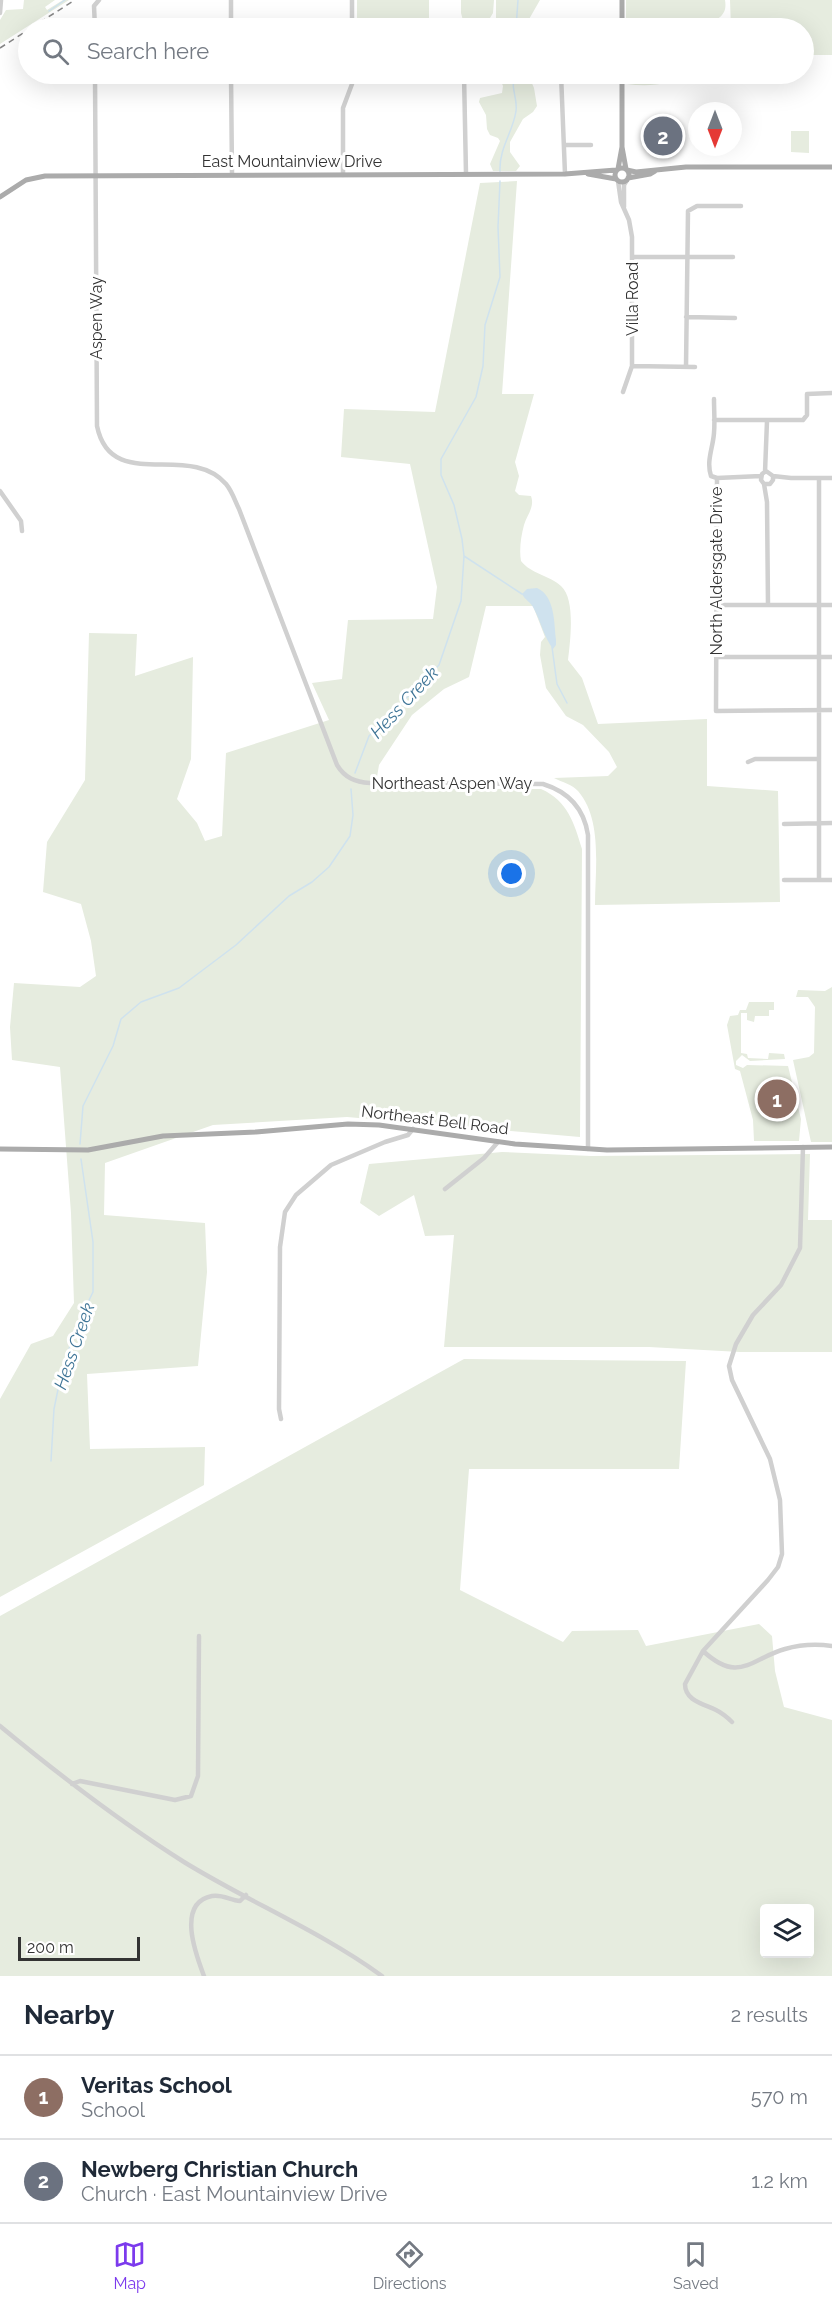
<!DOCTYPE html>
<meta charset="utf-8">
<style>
body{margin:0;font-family:Raleway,sans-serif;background:#f6f6f7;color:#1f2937}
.controls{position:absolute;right:18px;bottom:18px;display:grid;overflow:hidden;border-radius:6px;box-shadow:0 6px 24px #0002}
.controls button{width:54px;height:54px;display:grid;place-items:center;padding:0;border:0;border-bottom:2px solid #e0e1e3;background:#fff;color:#1f2937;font:30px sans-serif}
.compass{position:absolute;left:688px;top:102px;width:54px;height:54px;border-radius:50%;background:#fff;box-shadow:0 6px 24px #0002;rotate:180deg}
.scale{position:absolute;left:18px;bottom:15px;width:122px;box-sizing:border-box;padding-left:6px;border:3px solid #333;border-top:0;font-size:16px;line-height:21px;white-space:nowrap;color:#333;-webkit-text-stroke:4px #fff;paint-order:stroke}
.you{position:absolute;left:512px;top:874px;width:21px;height:21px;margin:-15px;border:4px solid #fff;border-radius:50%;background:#1a73e8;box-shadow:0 0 0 9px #1a73e833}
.badge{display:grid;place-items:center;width:39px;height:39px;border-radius:50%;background:#7c3aed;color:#fff;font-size:20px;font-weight:700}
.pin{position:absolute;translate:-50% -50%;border:3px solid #fff;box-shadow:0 2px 6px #0006}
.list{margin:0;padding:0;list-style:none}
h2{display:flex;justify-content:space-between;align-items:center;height:78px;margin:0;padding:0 24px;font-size:26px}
h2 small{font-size:20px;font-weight:400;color:#747a83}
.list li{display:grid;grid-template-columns:39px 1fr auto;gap:18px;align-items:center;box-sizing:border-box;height:84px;padding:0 24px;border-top:2px solid #e0e1e3}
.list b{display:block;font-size:22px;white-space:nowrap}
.list p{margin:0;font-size:20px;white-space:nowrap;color:#747a83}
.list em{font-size:20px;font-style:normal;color:#747a83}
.icon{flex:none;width:33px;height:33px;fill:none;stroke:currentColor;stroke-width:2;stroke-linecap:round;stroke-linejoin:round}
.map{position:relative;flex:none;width:832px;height:1976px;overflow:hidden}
.search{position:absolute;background:#fff;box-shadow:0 6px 24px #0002;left:18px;right:18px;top:18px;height:66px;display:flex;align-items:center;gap:15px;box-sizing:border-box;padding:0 21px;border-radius:33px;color:#747a83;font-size:22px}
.sheet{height:246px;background:#fff}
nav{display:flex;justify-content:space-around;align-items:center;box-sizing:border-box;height:84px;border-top:2px solid #e0e1e3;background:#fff;font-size:16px;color:#747a83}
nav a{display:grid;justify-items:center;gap:3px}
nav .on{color:#7c3aed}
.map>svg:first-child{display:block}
</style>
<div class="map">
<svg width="832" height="1976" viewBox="0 0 832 1976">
<rect width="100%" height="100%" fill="#fff"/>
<path fill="#e6ecdf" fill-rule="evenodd" d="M24 0H55L45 7 47 10 63 0H69L0 44V20L6 10 23 9Z
M357 0H429V26H436L437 28H357Z
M461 0H494L493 13 490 18 491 22 496 25V0H540L524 28H498L497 25V28H465L461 13Z
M626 0H725C728 17 716 18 706 28H633V26L626 25Z
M730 0H832V55H804V28H731Z
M498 74H528L534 88 537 106 533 112 523 119 510 142V152L520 166 516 171H493L490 164 500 141 498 138 490 135 487 129 486 115 479 102 480 98 502 93 503 86Z
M627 74H689C671 85 648 87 627 84Z
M791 131H809V153L791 152Z
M517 181 502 394H534L515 462 519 476 515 491 519 495 531 496C535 507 527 515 524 525 521 536 519 550 521 561 531 574 549 575 561 586 576 599 570 643 568 660L582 678 598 724 707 719V786L778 791 780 902 595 905C595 870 603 820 578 791 573 785 562 782 554 778L608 776 617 767 609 752 583 725 566 716 546 688 540 655 541 642 545 637 533 606H486L469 677 444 689 412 715 379 765 375 789H541C568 801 574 823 582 849L580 1137 347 1117 213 1125 105 1163 104 1215 205 1223 207 1272 198 1366 87 1374 90 1449 205 1447 204 1485 0 1597V1399L31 1344 53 1336 74 1303 71 1213 60 1067 12 1060 10 1027 14 983 80 987 96 976 91 941 81 904 43 892 47 842 85 780 89 633 137 634 135 676 193 657 191 759 177 799 197 823 205 841 222 836 226 753 329 720 312 683 342 679 348 620 433 619 437 587 410 464 341 457 344 409 435 412 480 183Z
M832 987V1142H811L793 1060 809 1057 814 1053 815 1007 808 997H796L798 990 825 991Z
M749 1002H774V1010H769V1016H755L754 1022 747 1020V1013H741V1053L747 1054 748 1058 768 1059 769 1053 784 1054 785 1059 750 1061 742 1055 736 1061V1065L743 1068 747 1065 788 1066 801 1119 799 1141H754L753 1120 740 1071 735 1069 727 1025 730 1016 738 1015 740 1010H746Z
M502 1152 591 1156 810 1154 808 1220H832V1352H740L649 1347H444L454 1235 425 1236 414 1195 379 1216 360 1203 369 1164Z
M464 1359 686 1361 679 1469H469L460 1590 563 1642 572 1631 638 1630 646 1646 759 1624 772 1636 775 1671 784 1707 832 1720V1976H0V1616ZM764 1908H810V1954H764Z"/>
<path fill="#cfe2ee" d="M537 588C555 596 554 622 556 640V645L553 649C544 637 541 622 534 609 531 602 525 600 522 594L527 589Z"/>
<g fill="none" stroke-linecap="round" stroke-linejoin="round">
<path stroke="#cfe2ee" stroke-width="1.5" d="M49 11 65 0
M516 28 518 0
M500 171C499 148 513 132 516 111 518 97 509 87 516 74
M464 556 522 594
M552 647 557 684 567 703
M355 773 369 736 439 665 461 601 464 556 462 539 454 505 441 475V459L476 397 483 366 485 325 500 277 498 227 500 181
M80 1144 83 1106 113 1046 121 1019 141 1002 179 988 236 945 289 896 312 882 329 867 350 836 353 815 351 789
M51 1461 54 1409 62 1370 77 1325 93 1292V1242L81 1159"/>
<path stroke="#d0d0d0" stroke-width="4.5" d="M231 0V28
M352 0V28
M0 13 1 0
M95 28 94 6 99 0
M95 74 97 426C111 494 189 441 226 484 232 491 235 501 239 509L337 765C345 778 355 782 370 783L543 784C569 792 584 808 588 835V1149
M231 74 232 174
M464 74 466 174
M561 74 565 174
M561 76H592
M565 145H591
M343 175V108L352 84V74
M618 181 621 202 629 220 632 237V366L623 392
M624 207V185L627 180
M632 257H733
M686 317 735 318
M632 366 695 367
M686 367 688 211 697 206H741
M714 399C714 411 715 422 714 433 713 448 706 461 711 476L717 478
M714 420H803L807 415V394L832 393
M765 472 767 421
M773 476V480L770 484H764L761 480 762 474 766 471 773 476 791 478H832
M717 478 716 711 832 710
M717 478 761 476
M819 478V880
M764 484 767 502 768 605
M0 491 21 521 22 531
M716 605H832
M716 657H832
M748 762 755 759H819
M784 824 832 823
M784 880H832
M445 1189 484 1158 498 1142
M281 1419 279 1409 280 1247 285 1212 296 1195 331 1165 385 1142 408 1135 413 1129
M703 1651C739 1684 750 1659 785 1649 799 1645 817 1644 832 1646
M732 1722C727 1717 722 1713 716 1710 704 1704 685 1701 685 1684L703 1651 768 1580 778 1567 782 1554 780 1500 770 1459 732 1380 729 1366 736 1344 753 1315 781 1285 800 1248 803 1147
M0 1726C58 1774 119 1821 184 1862 249 1902 320 1931 382 1976
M72 1784 80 1781 175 1800 191 1796 198 1776 199 1636
M204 1976C196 1955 176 1903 212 1896 222 1894 230 1900 240 1901L246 1895"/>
<path stroke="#ababab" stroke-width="5" d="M622 0V28
M622 147 626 169
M615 175a7 7 0 1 1 14 0a7 7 0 1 1-14 0Z
M618 169 622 147V74
M627 170 636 172 686 167H832
M588 174 616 179
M628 178 650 174 655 171
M0 197 26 180 45 176 565 174 616 170
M0 1149 88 1150 163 1136 256 1132 348 1124 379 1125 515 1144 607 1150 832 1147"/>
<path stroke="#888" stroke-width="1.5" stroke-dasharray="6 4.5" stroke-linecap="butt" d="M31 28 75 0
M0 48 28 30"/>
</g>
<g text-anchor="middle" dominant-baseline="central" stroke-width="6" stroke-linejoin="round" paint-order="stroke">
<g font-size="16" fill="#333" stroke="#fff">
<text x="292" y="161">East Mountainview Drive</text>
<text transform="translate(632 299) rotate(-90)">Villa Road</text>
<text transform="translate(96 318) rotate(-90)">Aspen Way</text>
<text transform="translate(716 571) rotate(-90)">North Aldersgate Drive</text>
<text x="452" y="783">Northeast Aspen Way</text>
<text transform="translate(435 1120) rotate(7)">Northeast Bell Road</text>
</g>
<g font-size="18" font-style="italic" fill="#3f7597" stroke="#fff">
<text transform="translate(404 702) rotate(-47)">Hess Creek</text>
<text transform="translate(74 1346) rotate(-71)">Hess Creek</text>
</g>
</g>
</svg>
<div class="controls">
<button><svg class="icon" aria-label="layers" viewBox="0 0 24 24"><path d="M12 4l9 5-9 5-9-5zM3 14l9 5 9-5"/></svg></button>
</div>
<svg class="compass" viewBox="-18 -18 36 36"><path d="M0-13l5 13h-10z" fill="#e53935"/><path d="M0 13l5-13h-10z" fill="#747a83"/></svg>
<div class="scale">200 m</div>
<div class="you"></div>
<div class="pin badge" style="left:777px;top:1099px;background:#8d6e63">1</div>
<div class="pin badge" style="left:663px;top:136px;background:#6b7280">2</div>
<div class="search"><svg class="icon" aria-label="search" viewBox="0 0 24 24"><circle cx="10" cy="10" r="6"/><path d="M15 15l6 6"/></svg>Search here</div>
</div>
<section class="sheet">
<h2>Nearby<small>2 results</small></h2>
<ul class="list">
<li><span class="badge" style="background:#8d6e63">1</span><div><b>Veritas School</b><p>School</p></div><em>570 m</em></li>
<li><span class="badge" style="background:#6b7280">2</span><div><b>Newberg Christian Church</b><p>Church · East Mountainview Drive</p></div><em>1.2 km</em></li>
</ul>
</section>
<nav>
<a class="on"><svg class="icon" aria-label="map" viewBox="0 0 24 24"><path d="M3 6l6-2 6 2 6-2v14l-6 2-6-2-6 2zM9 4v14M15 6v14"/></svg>Map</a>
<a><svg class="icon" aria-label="directions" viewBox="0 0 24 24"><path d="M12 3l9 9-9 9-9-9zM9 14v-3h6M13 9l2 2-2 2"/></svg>Directions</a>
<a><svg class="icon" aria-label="saved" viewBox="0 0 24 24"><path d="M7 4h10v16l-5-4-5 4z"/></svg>Saved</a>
</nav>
